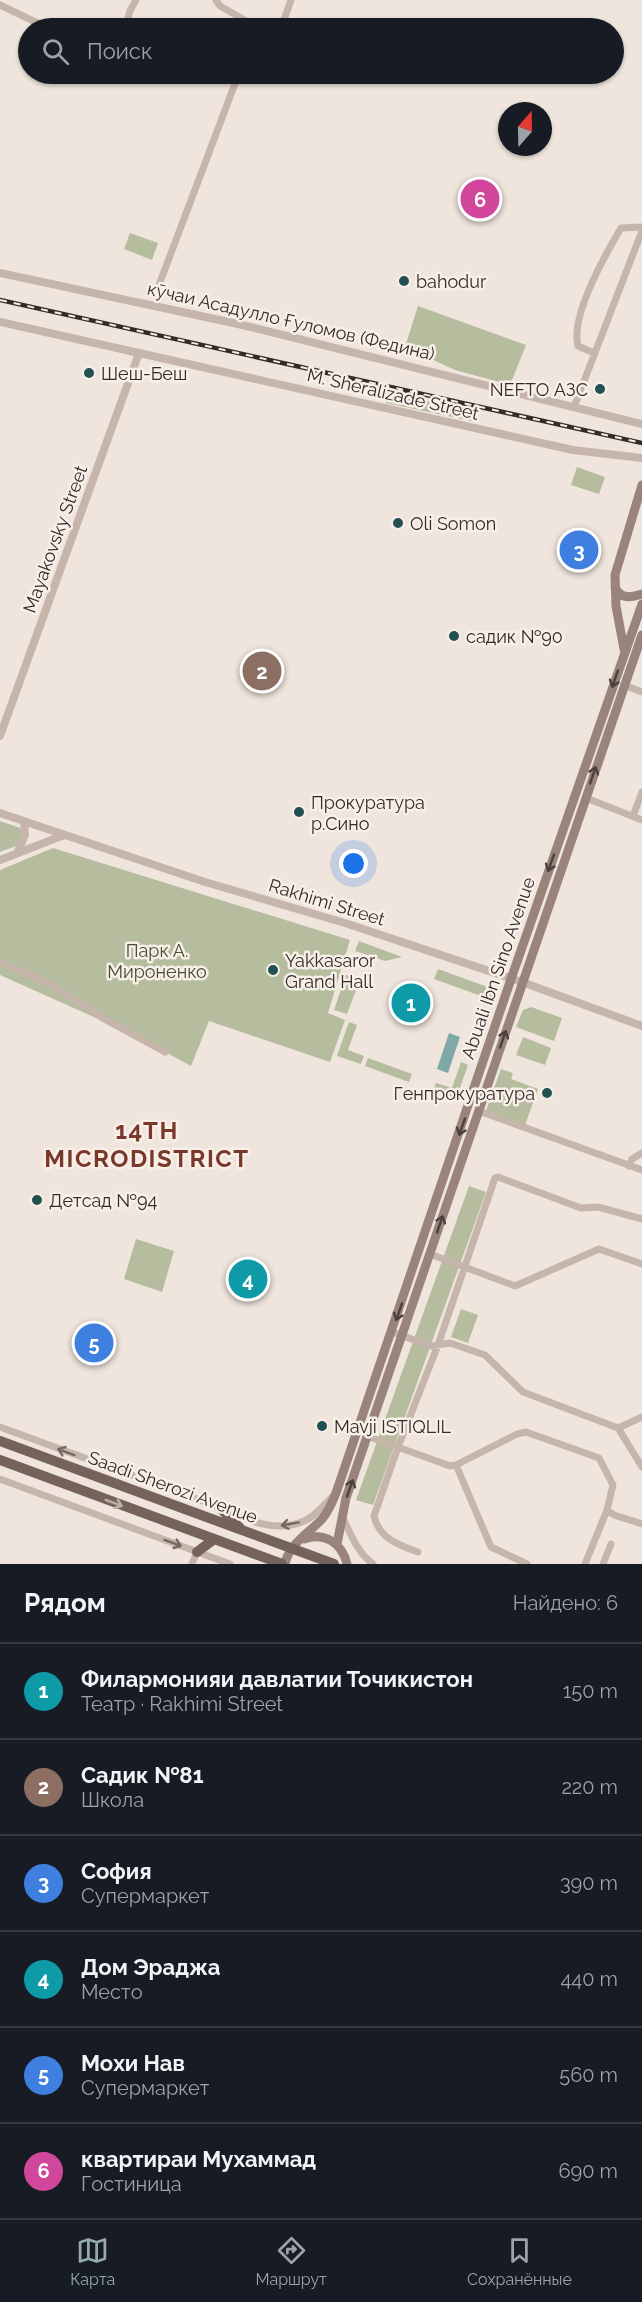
<!DOCTYPE html>
<html lang="ru">
<meta charset="utf-8">
<style>
body{margin:0;font-family:Raleway,sans-serif;background:#20242c;color:#f1f3f6}
.compass{position:absolute;left:498px;top:102px;width:54px;height:54px;border-radius:50%;background:#171b24;box-shadow:0 2px 4px #0004;rotate:20deg}
.you{position:absolute;left:354px;top:864px;width:21px;height:21px;margin:-15px;border:4px solid #fff;border-radius:50%;background:#1a73e8;box-shadow:0 0 0 9px #1a73e833}
.badge{display:grid;place-items:center;width:39px;height:39px;border-radius:50%;background:#94aaac;color:#fff;font-size:20px;font-weight:700}
.pin{position:absolute;translate:-50% -50%;border:3px solid #fff;box-shadow:0 2px 6px #0006}
.list{margin:0;padding:0;list-style:none}
h2{display:flex;justify-content:space-between;align-items:center;height:78px;margin:0;padding:0 24px;font-size:26px}
h2 small{font-size:20px;font-weight:400;color:#9ea1a6}
.list li{display:grid;grid-template-columns:39px 1fr auto;gap:18px;align-items:center;box-sizing:border-box;height:96px;padding:0 24px;border-top:2px solid #363941}
.list b{display:block;font-size:22px;white-space:nowrap}
.list p{margin:0;font-size:20px;white-space:nowrap;color:#9ea1a6}
.list em{font-size:20px;font-style:normal;color:#9ea1a6}
.icon{flex:none;width:33px;height:33px;fill:none;stroke:currentColor;stroke-width:2;stroke-linecap:round;stroke-linejoin:round}
.map{position:relative;flex:none;width:642px;height:1564px;overflow:hidden}
.search{position:absolute;background:#171b24;box-shadow:0 2px 4px #0004;left:18px;right:18px;top:18px;height:66px;display:flex;align-items:center;gap:15px;box-sizing:border-box;padding:0 21px;border-radius:33px;color:#9ea1a6;font-size:22px}
.sheet{height:654px;background:#171b24}
nav{display:flex;justify-content:space-around;align-items:center;box-sizing:border-box;height:84px;border-top:2px solid #363941;background:#171b24;font-size:16px;color:#9ea1a6}
nav a{display:grid;justify-items:center;gap:3px}
nav .on{color:#94aaac}
.map>svg:first-child{display:block}
</style>
<div class="map">
<svg width="642" height="1564" viewBox="0 0 642 1564">
<rect width="100%" height="100%" fill="#efe5dd"/>
<path fill="#b5bd9e" d="M130 233 158 243 152 260 124 249Z
M418 306 526 345 510 385 455 370 405 347Z
M388 393 475 411 476 422 386 403Z
M577 467 605 477 599 494 571 485Z
M0 821 20 828 23 834 16 846 0 852Z
M53 848 350 940 328 1013 345 1020 330 1062 209 1021 191 1066 134 1035 0 975V870Z
M359 941 402 957 385 961 355 951Z
M438 969 496 990 492 1000 434 979Z
M346 975 360 980 347 1014 334 1010Z
M531 1007 562 1018 554 1041 516 1027 523 1010Z
M349 1022 357 1025 348 1050 364 1056 361 1064 337 1056Z
M523 1037 551 1048 545 1065 516 1055Z
M368 1058 412 1074 409 1082 365 1066Z
M461 1062 468 1065 456 1099 433 1091 436 1083 452 1088Z
M501 1069 513 1073 511 1079 538 1089 525 1125 486 1111Z
M469 1186 486 1192 373 1505 356 1500Z
M136 1239 174 1251 162 1292 124 1279Z
M461 1309 478 1315 468 1343 451 1337Z"/>
<path fill="#7fa9a8" d="M449 1033 460 1037 448 1073 437 1069Z"/>
<g fill="none" stroke-linecap="round" stroke-linejoin="round">
<path stroke="#c6b5aa" stroke-width="7" d="M216 0 220 6 248 22 247 28
M0 5 48 28
M125 28 130 11 136 0
M281 28 291 0
M159 285 236 81 251 74
M594 353 578 346C570 316 605 255 621 228L642 227
M574 407 642 231
M624 685 642 692
M586 798 642 820
M633 816 642 792
M0 962 50 984 106 1020 165 1052
M479 1111 642 1170
M629 1166 632 1159 642 1153
M430 1254 515 1286 599 1249 642 1264
M392 1332 431 1346 450 1343 485 1355 523 1392 618 1428 642 1417
M0 1427 219 1507C245 1519 275 1534 304 1521 316 1516 324 1505 333 1496
M618 1428 642 1467
M367 1436 450 1466 456 1465 517 1434 526 1432 599 1458 613 1485 607 1510 614 1515 642 1524
M456 1465 491 1547 527 1564
M0 1479 230 1564
M343 1518C351 1535 357 1552 373 1564
M418 1552C398 1545 379 1538 374 1516L398 1447 438 1345 495 1178 498 1177 581 1208 598 1207 642 1219
M192 1564 197 1552
M585 1564 607 1510
M603 1564 611 1544"/>
<path stroke="#c6b5aa" stroke-width="8" d="M0 273 238 324 642 424
M0 322 573 450 642 458
M0 736 139 353
M0 813 205 882 345 923 522 982 642 1026
M17 853 25 835 24 822
M0 860 64 835"/>
<path stroke="#99847b" stroke-width="9" d="M615 587C620 599 631 598 642 594
M624 649 616 606 615 575 642 485
M304 1539C325 1532 342 1543 347 1564
M337 1544 346 1498 642 635
M285 1564C289 1544 309 1533 322 1519 329 1511 332 1503 336 1493L511 979 642 604"/>
<path stroke="#74625b" stroke-width="10" d="M0 1441 334 1564
M0 1460 282 1564
M219 1507 240 1528
M197 1552 213 1540"/>
<defs>
<path id="rail" d="M0 300 642 443"/>
</defs>
<use href="#rail" stroke="#342b29" stroke-width="4.5"/>
<use href="#rail" stroke="#f7efe8" stroke-width="2" stroke-dasharray="7" stroke-linecap="butt"/>
</g>
<defs><path id="oneway-shaft" d="M-6 0H5M1.5-3L5.5 0L1.5 3" fill="none" stroke-width="1.6" stroke-linecap="round" stroke-linejoin="round" transform="scale(1.5)"/></defs>
<g stroke="#4d413e">
<use href="#oneway-shaft" transform="translate(615 679) rotate(109)"/>
<use href="#oneway-shaft" transform="translate(593 775) rotate(-71)"/>
<use href="#oneway-shaft" transform="translate(551 863) rotate(109)"/>
<use href="#oneway-shaft" transform="translate(503 1039) rotate(-71)"/>
<use href="#oneway-shaft" transform="translate(462 1127) rotate(109)"/>
<use href="#oneway-shaft" transform="translate(440 1224) rotate(-71)"/>
<use href="#oneway-shaft" transform="translate(399 1312) rotate(109)"/>
<use href="#oneway-shaft" transform="translate(350 1488) rotate(-71)"/>
</g>
<g stroke="#766963">
<use href="#oneway-shaft" transform="translate(66 1452) rotate(-160)"/>
<use href="#oneway-shaft" transform="translate(290 1524) rotate(170)"/>
<use href="#oneway-shaft" transform="translate(173 1543) rotate(20)"/>
</g>
<use stroke="#bcb0a9" href="#oneway-shaft" transform="translate(114 1503) rotate(21)"/>
<g fill="#235151" stroke="#f7efe8" stroke-width="2">
<circle cx="404" cy="281" r="6"/>
<circle cx="89" cy="373" r="6"/>
<circle cx="600" cy="389" r="6"/>
<circle cx="398" cy="523" r="6"/>
<circle cx="454" cy="636" r="6"/>
<circle cx="299" cy="812" r="6"/>
<circle cx="273" cy="970" r="6"/>
<circle cx="547" cy="1093" r="6"/>
<circle cx="37" cy="1200" r="6"/>
<circle cx="322" cy="1426" r="6"/>
</g>
<g text-anchor="middle" dominant-baseline="central" stroke-width="5" stroke-linejoin="round" paint-order="stroke">
<g font-size="18" fill="#342b29" stroke="#f7efe8" text-anchor="start">
<text x="416" y="281">bahodur</text>
<text x="101" y="373">Шеш-Беш</text>
<text x="588" y="389" text-anchor="end">NEFTO АЗС</text>
<text x="410" y="523">Oli Somon</text>
<text x="466" y="636">садик №90</text>
<text x="311" y="802">Прокуратура<tspan x="311" dy="21">р.Сино</tspan></text>
<text x="285" y="960">Yakkasaror<tspan x="285" dy="21">Grand Hall</tspan></text>
<text x="535" y="1093" text-anchor="end">Генпрокуратура</text>
<text x="49" y="1200">Детсад №94</text>
<text x="334" y="1426">Mavji ISTIQLIL</text>
</g>
<g font-size="18" fill="#342b29" stroke="#f7efe8">
<text transform="translate(291 321) rotate(13)">кӯчаи Асадулло Ғуломов (Федина)</text>
<text transform="translate(393 394) rotate(13)">M. Sheralizade Street</text>
<text transform="translate(55 539) rotate(-70)">Mayakovsky Street</text>
<text transform="translate(327 902) rotate(17)">Rakhimi Street</text>
<text transform="translate(498 968) rotate(-71)">Abuali Ibn Sino Avenue</text>
<text transform="translate(173 1487) rotate(20)">Saadi Sherozi Avenue</text>
</g>
<g font-size="18" fill="#46502f" stroke="#f7efe8">
<text x="157" y="950">Парк А.<tspan x="157" dy="21">Мироненко</tspan></text>
</g>
<g font-size="24" font-weight="bold" letter-spacing="1.5" fill="#7a382a" stroke="#f7efe8">
<text x="147" y="1130">14TH<tspan x="147" dy="28">MICRODISTRICT</tspan></text>
</g>
</g>
</svg>
<svg class="compass" viewBox="-18 -18 36 36"><path d="M0-13l5 13h-10z" fill="#e53935"/><path d="M0 13l5-13h-10z" fill="#9ea1a6"/></svg>
<div class="you"></div>
<div class="pin badge" style="left:411px;top:1003px;background:#0f9aa8">1</div>
<div class="pin badge" style="left:262px;top:671px;background:#8d6e63">2</div>
<div class="pin badge" style="left:579px;top:550px;background:#3f7fe0">3</div>
<div class="pin badge" style="left:248px;top:1279px;background:#0f9aa8">4</div>
<div class="pin badge" style="left:94px;top:1343px;background:#3f7fe0">5</div>
<div class="pin badge" style="left:480px;top:199px;background:#d1479c">6</div>
<div class="search"><svg class="icon" aria-label="search" viewBox="0 0 24 24"><circle cx="10" cy="10" r="6"/><path d="M15 15l6 6"/></svg>Поиск</div>
</div>
<section class="sheet">
<h2>Рядом<small>Найдено: 6</small></h2>
<ul class="list">
<li><span class="badge" style="background:#0f9aa8">1</span><div><b>Филармонияи давлатии Точикистон</b><p>Театр · Rakhimi Street</p></div><em>150 m</em></li>
<li><span class="badge" style="background:#8d6e63">2</span><div><b>Садик №81</b><p>Школа</p></div><em>220 m</em></li>
<li><span class="badge" style="background:#3f7fe0">3</span><div><b>София</b><p>Супермаркет</p></div><em>390 m</em></li>
<li><span class="badge" style="background:#0f9aa8">4</span><div><b>Дом Эраджа</b><p>Место</p></div><em>440 m</em></li>
<li><span class="badge" style="background:#3f7fe0">5</span><div><b>Мохи Нав</b><p>Супермаркет</p></div><em>560 m</em></li>
<li><span class="badge" style="background:#d1479c">6</span><div><b>квартираи Мухаммад</b><p>Гостиница</p></div><em>690 m</em></li>
</ul>
</section>
<nav>
<a class="on"><svg class="icon" aria-label="map" viewBox="0 0 24 24"><path d="M3 6l6-2 6 2 6-2v14l-6 2-6-2-6 2zM9 4v14M15 6v14"/></svg>Карта</a>
<a><svg class="icon" aria-label="directions" viewBox="0 0 24 24"><path d="M12 3l9 9-9 9-9-9zM9 14v-3h6M13 9l2 2-2 2"/></svg>Маршрут</a>
<a><svg class="icon" aria-label="saved" viewBox="0 0 24 24"><path d="M7 4h10v16l-5-4-5 4z"/></svg>Сохранённые</a>
</nav>
